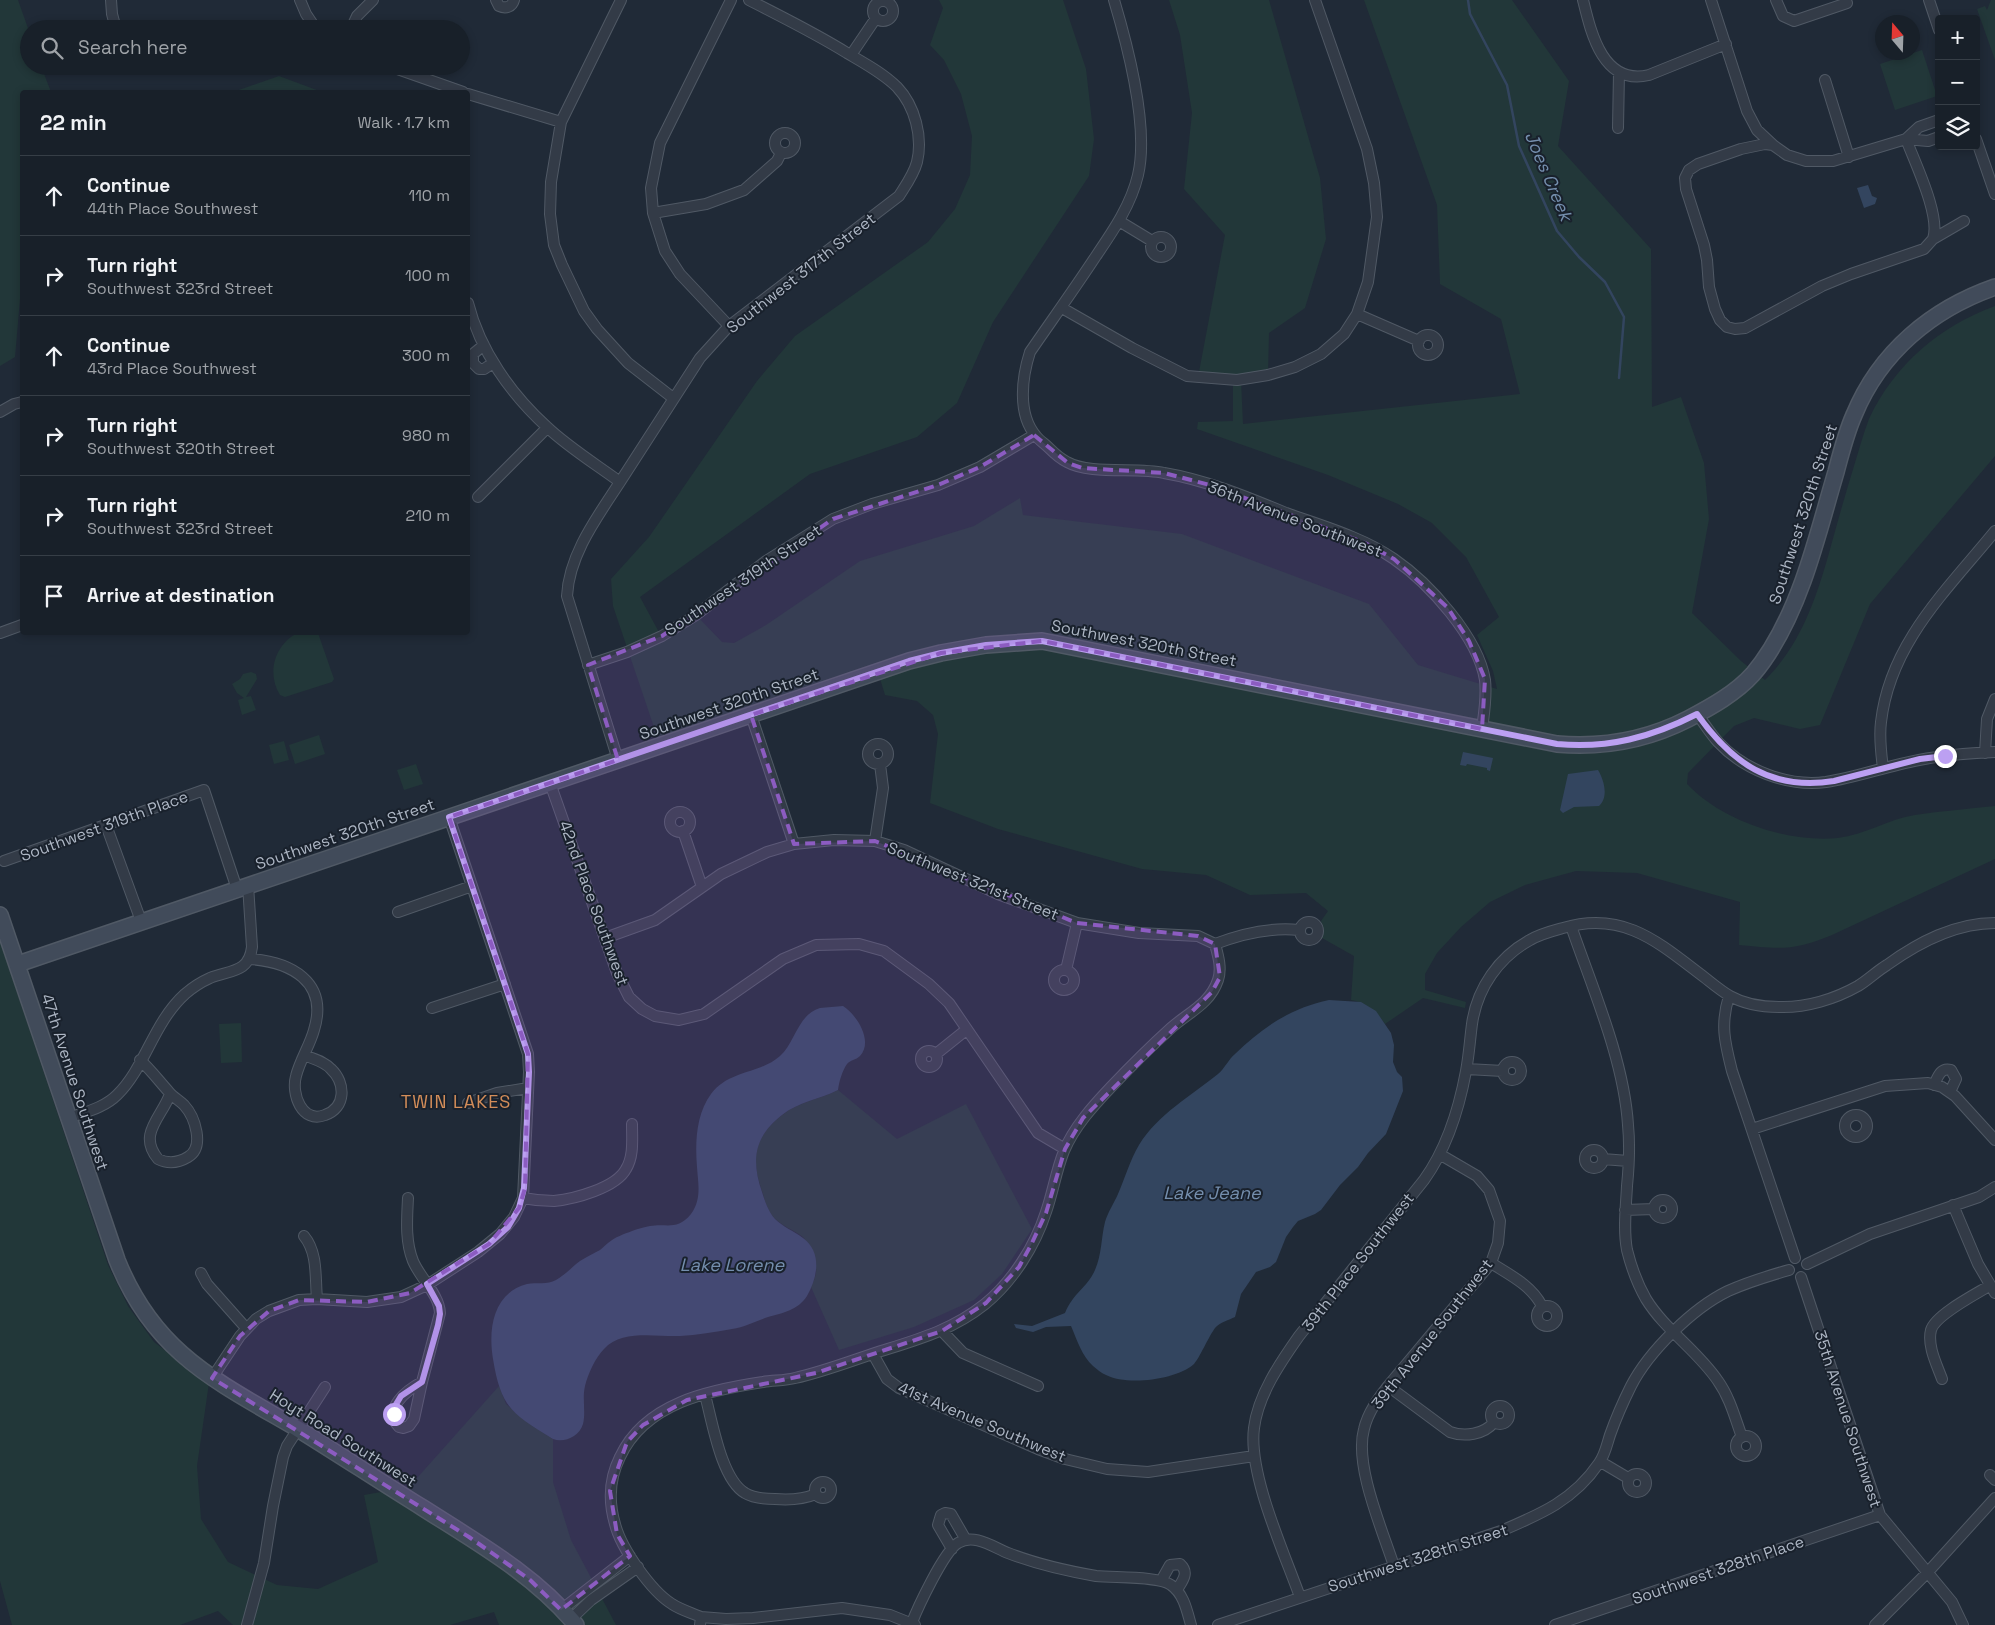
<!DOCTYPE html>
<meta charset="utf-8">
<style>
body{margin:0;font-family:"Space Grotesk",sans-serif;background:#212831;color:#f1f3f6}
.controls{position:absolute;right:15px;top:15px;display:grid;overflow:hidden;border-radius:5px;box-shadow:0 2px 8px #0003}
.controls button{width:45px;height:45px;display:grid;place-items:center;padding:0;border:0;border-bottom:1px solid #363e46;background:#182029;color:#f1f3f6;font:25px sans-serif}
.compass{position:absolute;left:1875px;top:15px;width:45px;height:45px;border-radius:50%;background:#182029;box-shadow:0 2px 8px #0003;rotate:341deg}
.stop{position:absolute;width:15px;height:15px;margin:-11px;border:4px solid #bca0f2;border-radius:50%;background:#fff}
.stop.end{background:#bca0f2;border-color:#fff;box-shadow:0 1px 5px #0008}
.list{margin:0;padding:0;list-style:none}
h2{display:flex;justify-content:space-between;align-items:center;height:65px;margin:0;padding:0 20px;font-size:21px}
h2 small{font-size:16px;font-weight:400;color:#9fa3a8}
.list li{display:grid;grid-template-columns:32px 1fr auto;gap:15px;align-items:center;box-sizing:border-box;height:80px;padding:0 20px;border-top:1px solid #363e46}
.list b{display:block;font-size:19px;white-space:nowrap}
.list p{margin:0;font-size:16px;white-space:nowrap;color:#9fa3a8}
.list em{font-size:16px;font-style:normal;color:#9fa3a8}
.icon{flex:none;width:28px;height:28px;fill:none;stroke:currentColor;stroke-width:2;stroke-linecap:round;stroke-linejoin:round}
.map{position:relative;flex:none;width:1995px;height:1625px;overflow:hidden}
.search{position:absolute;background:#182029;box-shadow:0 2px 8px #0003;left:20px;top:20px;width:450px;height:55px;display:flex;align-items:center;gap:12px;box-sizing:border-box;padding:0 18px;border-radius:28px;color:#9fa3a8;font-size:19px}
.panel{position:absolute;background:#182029;box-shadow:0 2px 8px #0003;left:20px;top:90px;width:450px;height:545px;border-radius:5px}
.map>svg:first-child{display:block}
</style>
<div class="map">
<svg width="1995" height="1625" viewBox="0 0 1995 1625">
<rect width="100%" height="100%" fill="#202a37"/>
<path fill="#223739" d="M0 0H18L29 31V66H41L51 92H22V276L15 357 0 366Z
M939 0H1063L1086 69 1094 139 1089 176 993 322 957 403 917 437 810 474 640 597 661 636 696 615 722 642 734 643 766 625 860 561 974 526 1020 498 1023 515 1182 534 1369 604 1418 665 1497 689 1493 671 1477 635 1499 617 1466 557 1432 523 1398 504 1328 475 1197 429 1198 422 1233 421V380L1198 377 1225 235 1184 189 1192 113 1180 35 1169 0H1269L1320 178 1326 239 1305 308 1269 333 1268 375 1241 380 1243 424 1520 394 1501 319 1440 284 1437 205 1364 0H1512L1569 81 1558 146 1651 249 1652 407 1681 397 1704 463 1709 519 1692 613 1741 661 1765 680C1800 646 1816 599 1829 553 1837 524 1845 495 1854 466 1859 450 1863 434 1869 419 1894 365 1940 326 1995 306V456L1870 604 1820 725 1800 729 1754 718 1734 726 1688 773 1687 784C1722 821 1788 843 1838 838 1864 835 1889 819 1915 815 1941 811 1968 809 1995 806V859L1832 935C1794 951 1779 949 1739 945L1740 902 1637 873 1576 871 1525 885 1490 902 1461 927 1437 953 1425 974V990L1466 1002 1465 1008 1423 998 1385 1024C1376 1011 1366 1003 1351 1000L1354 956 1322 938 1324 930 1321 921 1328 911 1306 893 1250 895 1206 875 1142 869 998 829 930 803 938 734 933 715 917 701 885 695 878 672 660 745 613 606 611 579 649 537 757 381 795 336 928 242 955 209 970 175 972 136 961 94 944 60 930 45 943 8Z
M1991 0H1995V60L1977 9 1985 6 1987 10Z
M1922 50 1937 96 1895 110 1880 64Z
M279 76 322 92H233Z
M299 632 318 633 334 679 332 682 285 697 280 695C266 672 275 644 299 632Z
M251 672 256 674 257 679 246 697 251 696 256 710 242 715 238 700 244 698 237 693 232 684 240 679 243 674Z
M319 735 325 754 295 764 289 745Z
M284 741 289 760 274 764 269 745Z
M416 764 423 784 404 790 397 770Z
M0 941 108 1265 128 1306 154 1342 209 1383 197 1466 201 1519 228 1562 277 1585 318 1589 378 1562 364 1495 409 1487 499 1386 506 1404 527 1422 553 1439V1482L571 1540 616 1625H499L494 1612 450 1625H233L218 1611 180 1625H12L0 1581Z
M241 1023 242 1062 221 1063 219 1024Z
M838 1090 897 1139 966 1104 1032 1229 1002 1274 974 1300 914 1327 839 1350 811 1287C813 1282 817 1274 816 1269 816 1263 806 1240 803 1237 794 1230 782 1226 774 1218 768 1211 765 1202 763 1194 751 1161 752 1139 782 1115 798 1102 820 1099 838 1090Z"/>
<path fill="#33455f" d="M1868 185 1872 196 1877 198 1875 204 1864 208 1857 188Z
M1463 752 1493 758 1490 771 1487 770V768L1467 764 1466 766 1460 765Z
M1598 770C1604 780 1609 797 1599 806L1574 807 1563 813 1560 810 1568 774Z
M1329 1000 1361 1002 1376 1011 1391 1033 1394 1045 1393 1062 1397 1072 1402 1077 1403 1091 1386 1134 1368 1153 1358 1167 1340 1185 1321 1210 1315 1214 1298 1221 1293 1227 1286 1237 1276 1262 1270 1267 1256 1272 1241 1294 1235 1317C1229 1320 1220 1322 1215 1328 1209 1336 1199 1359 1194 1364 1176 1380 1127 1386 1106 1375 1101 1373 1097 1369 1093 1366 1082 1356 1077 1340 1071 1326L1046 1327 1033 1332 1016 1328 1014 1324 1032 1326 1065 1313C1073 1293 1087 1288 1095 1270 1102 1254 1101 1238 1105 1222 1108 1212 1114 1203 1118 1194 1125 1178 1130 1160 1139 1145 1158 1114 1191 1096 1218 1074 1225 1068 1228 1060 1235 1054 1263 1027 1291 1008 1329 1000Z
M843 1006C856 1014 874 1041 860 1056 856 1060 850 1060 847 1064 842 1071 839 1082 838 1090 820 1099 798 1102 782 1115 754 1137 751 1160 762 1192 765 1201 768 1211 775 1219 783 1227 794 1231 803 1238 822 1252 818 1277 807 1296 798 1310 783 1313 768 1317 756 1321 745 1327 732 1329 715 1332 697 1335 680 1336 656 1337 622 1329 604 1349 595 1358 588 1374 585 1386 582 1399 586 1412 583 1424 579 1437 564 1443 553 1439 512 1414 501 1408 493 1359 488 1329 493 1293 527 1284 537 1282 547 1285 556 1280 565 1275 572 1267 580 1261 586 1257 593 1254 600 1250 603 1248 605 1245 608 1243 615 1237 624 1234 632 1231 637 1229 644 1227 650 1226 667 1223 677 1231 691 1214 702 1199 698 1183 697 1167 695 1143 696 1114 711 1094 729 1070 760 1074 780 1056 795 1043 798 1014 820 1008 827 1007 836 1007 843 1006Z"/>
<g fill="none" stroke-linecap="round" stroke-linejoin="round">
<path stroke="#33455f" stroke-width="2.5" d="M1468 0 1470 14 1507 85 1519 146 1557 231 1579 257 1605 282 1624 317 1619 378"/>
<defs>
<path id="minor" d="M111 0 112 14 116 29
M300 0 306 14 316 29
M496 0 499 6C506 9 512 7 514 0
M621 0 561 122 551 182 550 214 554 245 562 265 584 311 597 329 628 363 673 398
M1114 0C1128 47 1149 128 1138 175 1131 205 1113 231 1096 256 1075 288 1052 320 1030 352 1022 377 1017 414 1036 436 1039 440 1045 444 1049 448 1055 454 1061 459 1067 462 1090 475 1137 467 1164 473 1206 480 1247 497 1286 513 1322 526 1362 537 1394 559 1429 583 1478 637 1485 680 1487 697 1484 713 1482 729
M1583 0C1591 33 1603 86 1649 75L1726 44
M1711 0 1747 111 1757 130 1773 145
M1776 0 1783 16 1794 21 1847 3
M1929 0 1939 30
M873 11a10 10 0 1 1 20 0a10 10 0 1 1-20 0Z
M351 29 357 16 373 0
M851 55 876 18
M389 66 463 92
M1825 80 1849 157
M468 94 561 122
M1618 128 1619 72
M775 143a10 10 0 1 1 20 0a10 10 0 1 1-20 0Z
M1906 139C1915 163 1941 216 1933 239L1964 221
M1906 139 1928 141 1939 137
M1976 139 1995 194
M653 213 706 204 744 190 777 161 781 153
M1119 221 1152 241
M1151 247a10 10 0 1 1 20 0a10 10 0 1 1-20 0Z
M1933 239 1924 249 1851 274 1822 286 1745 328 1735 329 1727 327 1720 320 1715 309 1709 287 1707 260 1704 245 1686 189 1685 178 1689 170 1698 164 1741 149 1765 144 1773 145 1787 155 1806 161H1833L1906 139 1919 127 1939 120
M468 303C480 351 511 394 547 427 568 447 597 465 620 482 598 516 569 554 567 596L618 760
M1062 308 1132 348 1187 376 1237 380 1268 375 1295 367 1321 354 1344 334 1357 314 1368 282 1377 217 1374 183 1367 149 1315 0
M1357 314 1419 341
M729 326 680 274 665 251 653 213 651 188 660 143 731 0
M1418 345a10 10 0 1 1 20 0a10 10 0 1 1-20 0Z
M484 345 473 354V363L479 369H484L493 363
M0 412 14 404 22 402
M620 482 700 358 729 326 899 196C906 185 914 174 917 162 923 137 915 106 897 87 883 73 864 63 847 53 815 33 782 17 749 0
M478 497 547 428
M0 633 22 625
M588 665 627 652 662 636 696 615 766 561 833 519 872 504 938 485 980 467 1034 435
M1697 714C1704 723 1710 733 1718 742 1744 770 1787 787 1826 782 1857 777 1887 766 1919 760 1944 755 1970 753 1995 752
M751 715 794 844
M868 754a10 10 0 1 1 20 0a10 10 0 1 1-20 0Z
M1985 753 1987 719 1995 699
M1883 768C1881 753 1879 737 1881 722 1890 643 1947 590 1995 531
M550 783 617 973 629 997 642 1009 655 1016 679 1020 704 1014 783 959 816 945 859 944 884 951 929 984 949 1003 1038 1133 1065 1149
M670 822a10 10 0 1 1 20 0a10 10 0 1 1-20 0Z
M106 825 141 921
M683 831 702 887
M875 841 883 788 880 764
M4 861 204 790 237 889
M398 912 472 886
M1300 931a9 9 0 1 1 18 0a9 9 0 1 1-18 0Z
M1571 926C1592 987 1624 1060 1628 1125 1630 1145 1629 1166 1627 1186 1626 1207 1623 1229 1627 1250 1631 1266 1638 1285 1646 1299 1665 1330 1698 1351 1718 1381 1730 1398 1735 1418 1742 1437
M605 938 655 920 721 874 767 852 794 844 834 840 875 841 904 850 998 894 1077 923 1139 933 1198 936 1215 944C1241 934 1270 927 1299 930
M250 959C290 962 329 981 314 1030 310 1045 300 1060 296 1076 291 1094 302 1124 325 1115 346 1108 346 1083 331 1069 324 1061 313 1059 304 1055
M1066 970 1077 923
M1054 980a10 10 0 1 1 20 0a10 10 0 1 1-20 0Z
M1729 996C1720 1025 1725 1043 1732 1071L1795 1258
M432 1008 505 984
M921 1059a8 8 0 1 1 16 0a8 8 0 1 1-16 0Z
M936 1054 966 1030
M140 1060C151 1070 159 1081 169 1092 173 1097 179 1100 184 1105 195 1117 205 1147 188 1157 178 1163 168 1164 158 1159 137 1134 162 1117 170 1094
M1503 1071a9 9 0 1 1 18 0a9 9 0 1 1-18 0Z
M1467 1069 1503 1071
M1934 1085C1938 1076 1941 1067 1951 1070L1956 1079 1950 1092
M468 1103 497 1093 528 1088
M1845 1126a11 11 0 1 1 22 0a11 11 0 1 1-22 0Z
M69 1118C85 1112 104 1108 117 1095 145 1068 153 1023 185 994 192 988 201 982 210 978 230 970 249 973 252 947L248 885
M1752 1129 1885 1086 1928 1083 1942 1087 1955 1096 1995 1140
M1585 1159a9 9 0 1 1 18 0a9 9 0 1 1-18 0Z
M1603 1159 1628 1161
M408 1198C407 1219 405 1241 413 1261 420 1278 439 1294 440 1313L422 1382 414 1419 409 1426 403 1428 399 1427C382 1409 407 1390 422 1382
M523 1198C533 1200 543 1201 554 1201 574 1199 616 1188 626 1169 634 1156 632 1139 632 1124
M1654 1209a9 9 0 1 1 18 0a9 9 0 1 1-18 0Z
M1953 1205 1978 1264 1995 1293
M1625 1210 1654 1209
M304 1236C318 1253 315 1277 317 1299
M1491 1263C1510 1275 1531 1285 1542 1306
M1807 1264 1870 1234 1979 1197 1995 1187
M201 1273 207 1284 246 1328
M1801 1277 1880 1515 1952 1602 1963 1625
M1537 1316a10 10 0 1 1 20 0a10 10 0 1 1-20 0Z
M942 1331 963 1353 1038 1386
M873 1354 887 1379 899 1388 1038 1449 1065 1459 1107 1469 1148 1472 1254 1456
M212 1378 240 1336 256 1319 269 1311 299 1300 317 1299 367 1302 401 1297 427 1285 478 1252 500 1234 514 1217 523 1198 529 1072 528 1054 449 817
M1942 1379C1937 1365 1927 1346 1931 1330 1935 1315 1976 1294 1989 1286
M1388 1386 1450 1432C1464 1437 1484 1435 1494 1422
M705 1395C712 1420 721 1479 745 1493 753 1498 764 1499 775 1499 787 1500 804 1499 816 1494
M1491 1415a9 9 0 1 1 18 0a9 9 0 1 1-18 0Z
M1736 1446a10 10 0 1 1 20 0a10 10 0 1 1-20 0Z
M1601 1462 1628 1478
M1628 1483a9 9 0 1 1 18 0a9 9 0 1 1-18 0Z
M1990 1475 1995 1480
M815 1490a8 8 0 1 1 16 0a8 8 0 1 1-16 0Z
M952 1549 938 1525 941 1515 945 1513 951 1514 966 1540
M1394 1566C1382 1529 1354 1465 1364 1429 1368 1412 1378 1399 1388 1386L1491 1263 1498 1243 1500 1221 1489 1190 1477 1176 1441 1155
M1161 1581 1170 1565 1180 1564C1190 1573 1182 1581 1177 1590
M1300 1597C1284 1552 1248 1474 1254 1428 1258 1395 1280 1363 1299 1336L1424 1180C1447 1148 1459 1109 1466 1071 1469 1055 1470 1039 1472 1024 1477 988 1499 957 1530 940 1540 934 1552 931 1563 928 1624 910 1659 943 1704 977 1713 984 1721 991 1730 996 1744 1004 1764 1007 1779 1007 1806 1008 1835 999 1858 986 1868 980 1877 971 1887 965 1919 942 1955 923 1995 923
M561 1610 630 1556
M701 1617 726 1619 753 1618 842 1608 890 1615 915 1625
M571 1619 591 1600 638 1567
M247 1625 264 1563 273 1506 283 1457 287 1446 325 1387
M700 1625 701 1617C692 1613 681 1610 672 1604 651 1591 621 1548 615 1524 608 1500 609 1479 620 1457 645 1403 709 1390 763 1382 773 1380 784 1381 795 1378 822 1372 848 1362 875 1353 916 1340 951 1331 985 1304 1013 1281 1035 1246 1046 1212 1053 1192 1056 1171 1064 1151 1074 1127 1093 1106 1111 1087 1130 1067 1150 1047 1171 1028 1189 1012 1210 1004 1218 980 1222 968 1218 955 1215 944
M911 1625C917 1609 944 1551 958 1543 974 1533 993 1547 1008 1553 1036 1564 1067 1571 1096 1576 1114 1578 1159 1576 1171 1585 1184 1594 1187 1611 1191 1625
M1218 1625 1501 1531C1541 1514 1574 1500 1599 1463 1605 1455 1607 1444 1610 1435 1616 1418 1623 1402 1631 1386 1649 1351 1693 1308 1728 1291 1748 1282 1768 1276 1789 1270
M1555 1625 1880 1515
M1875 1625 1928 1572 1995 1498"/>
<path id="secondary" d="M0 915 117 1260C154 1353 216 1381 298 1429 340 1455 381 1482 423 1508 476 1542 535 1575 576 1625
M18 964 909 661 941 653 986 645 1042 641 1557 744C1603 748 1647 740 1688 719 1711 707 1736 693 1753 674 1776 647 1791 614 1803 581 1816 545 1825 509 1836 472 1841 453 1846 433 1854 415 1880 352 1932 309 1995 287"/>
</defs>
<use href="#minor" stroke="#505965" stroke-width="12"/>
<use href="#secondary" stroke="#505965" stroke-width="18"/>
<use href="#minor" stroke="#333b47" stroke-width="10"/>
<use href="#secondary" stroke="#414b5a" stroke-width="15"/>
</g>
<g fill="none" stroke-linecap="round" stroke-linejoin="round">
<path stroke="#bca0f2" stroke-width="6" d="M394 1414 395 1406 401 1396 422 1382 438 1325 440 1314 439 1306 427 1284 489 1244 508 1227 519 1208 524 1188 529 1072 528 1054 449 817 909 661 941 653 986 645 1042 641 1557 744C1608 749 1652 737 1697 714 1732 763 1771 791 1834 781L1920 759 1945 756"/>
</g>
<path fill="#8c5cc1" fill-opacity="0.2" stroke="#8c5cc1" stroke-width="4" stroke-dasharray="10 6" stroke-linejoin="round" d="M1034 435 1068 463 1082 468 1164 473 1210 485 1365 543 1394 559 1448 608 1469 641 1485 679 1482 729 1042 641 941 653 751 715 794 844 875 841 1077 923 1198 936 1215 944 1220 977 1212 992 1083 1118 1065 1149 1046 1213 1031 1245 1019 1267 986 1303 942 1331 816 1373 687 1400 643 1425 627 1442 610 1491 617 1534 630 1556 561 1610 529 1579 469 1537 212 1378 240 1336 269 1311 299 1300 367 1302 410 1293 489 1244 519 1208 525 1188 528 1054 449 817 618 760 588 665 662 636 833 519 938 485 980 467Z"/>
<g text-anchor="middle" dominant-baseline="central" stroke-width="4" stroke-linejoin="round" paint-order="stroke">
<g font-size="16" fill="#adb6c4" stroke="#19212c">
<text transform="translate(801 273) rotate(-38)">Southwest 317th Street</text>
<text transform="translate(1803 514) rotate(-72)">Southwest 320th Street</text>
<text transform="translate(1295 519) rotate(21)">36th Avenue Southwest</text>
<text transform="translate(743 580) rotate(-34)">Southwest 319th Street</text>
<text transform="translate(1144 643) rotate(11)">Southwest 320th Street</text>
<text transform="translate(729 704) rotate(-19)">Southwest 320th Street</text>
<text transform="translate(104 826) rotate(-20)">Southwest 319th Place</text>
<text transform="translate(345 834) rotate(-19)">Southwest 320th Street</text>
<text transform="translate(973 881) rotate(22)">Southwest 321st Street</text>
<text transform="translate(594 903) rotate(70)">42nd Place Southwest</text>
<text transform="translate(75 1082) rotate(72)">47th Avenue Southwest</text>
<text transform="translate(1358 1262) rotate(-52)">39th Place Southwest</text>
<text transform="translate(1432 1334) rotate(-52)">39th Avenue Southwest</text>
<text transform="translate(1848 1419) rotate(72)">35th Avenue Southwest</text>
<text transform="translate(982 1422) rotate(23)">41st Avenue Southwest</text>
<text transform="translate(343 1438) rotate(32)">Hoyt Road Southwest</text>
<text transform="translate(1418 1558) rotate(-18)">Southwest 328th Street</text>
<text transform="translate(1718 1570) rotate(-19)">Southwest 328th Place</text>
</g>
<g font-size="18" font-style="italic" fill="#748ead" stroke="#19212c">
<text transform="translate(1549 176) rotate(67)">Joes Creek</text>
<text x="1212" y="1192">Lake Jeane</text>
<text x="732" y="1264">Lake Lorene</text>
</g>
<g font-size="18" letter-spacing="1" fill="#d38d59" stroke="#19212c">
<text x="456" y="1101">TWIN LAKES</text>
</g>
</g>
</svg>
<div class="controls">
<button>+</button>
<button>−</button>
<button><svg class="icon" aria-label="layers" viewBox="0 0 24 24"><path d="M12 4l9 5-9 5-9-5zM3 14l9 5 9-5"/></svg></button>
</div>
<svg class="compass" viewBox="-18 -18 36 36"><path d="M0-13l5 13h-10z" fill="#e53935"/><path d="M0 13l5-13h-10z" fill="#9fa3a8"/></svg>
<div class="stop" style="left:394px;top:1414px"></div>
<div class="stop end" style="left:1945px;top:756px"></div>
<div class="search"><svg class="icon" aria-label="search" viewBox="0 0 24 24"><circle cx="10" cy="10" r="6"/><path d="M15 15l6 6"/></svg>Search here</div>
<section class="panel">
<h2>22 min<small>Walk · 1.7 km</small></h2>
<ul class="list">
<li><svg class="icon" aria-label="ahead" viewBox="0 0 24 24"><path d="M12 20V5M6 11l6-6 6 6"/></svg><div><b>Continue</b><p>44th Place Southwest</p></div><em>110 m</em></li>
<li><svg class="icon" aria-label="right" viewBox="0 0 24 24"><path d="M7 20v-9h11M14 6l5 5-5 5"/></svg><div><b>Turn right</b><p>Southwest 323rd Street</p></div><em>100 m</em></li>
<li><svg class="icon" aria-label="ahead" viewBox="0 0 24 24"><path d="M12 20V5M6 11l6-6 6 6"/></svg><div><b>Continue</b><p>43rd Place Southwest</p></div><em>300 m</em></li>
<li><svg class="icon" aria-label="right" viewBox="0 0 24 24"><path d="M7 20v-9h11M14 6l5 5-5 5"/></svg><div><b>Turn right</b><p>Southwest 320th Street</p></div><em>980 m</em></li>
<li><svg class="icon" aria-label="right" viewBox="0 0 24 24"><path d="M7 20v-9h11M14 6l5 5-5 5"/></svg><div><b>Turn right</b><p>Southwest 323rd Street</p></div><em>210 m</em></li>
<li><svg class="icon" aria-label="arrive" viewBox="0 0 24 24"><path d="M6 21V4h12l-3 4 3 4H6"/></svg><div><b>Arrive at destination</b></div></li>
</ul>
</section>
</div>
